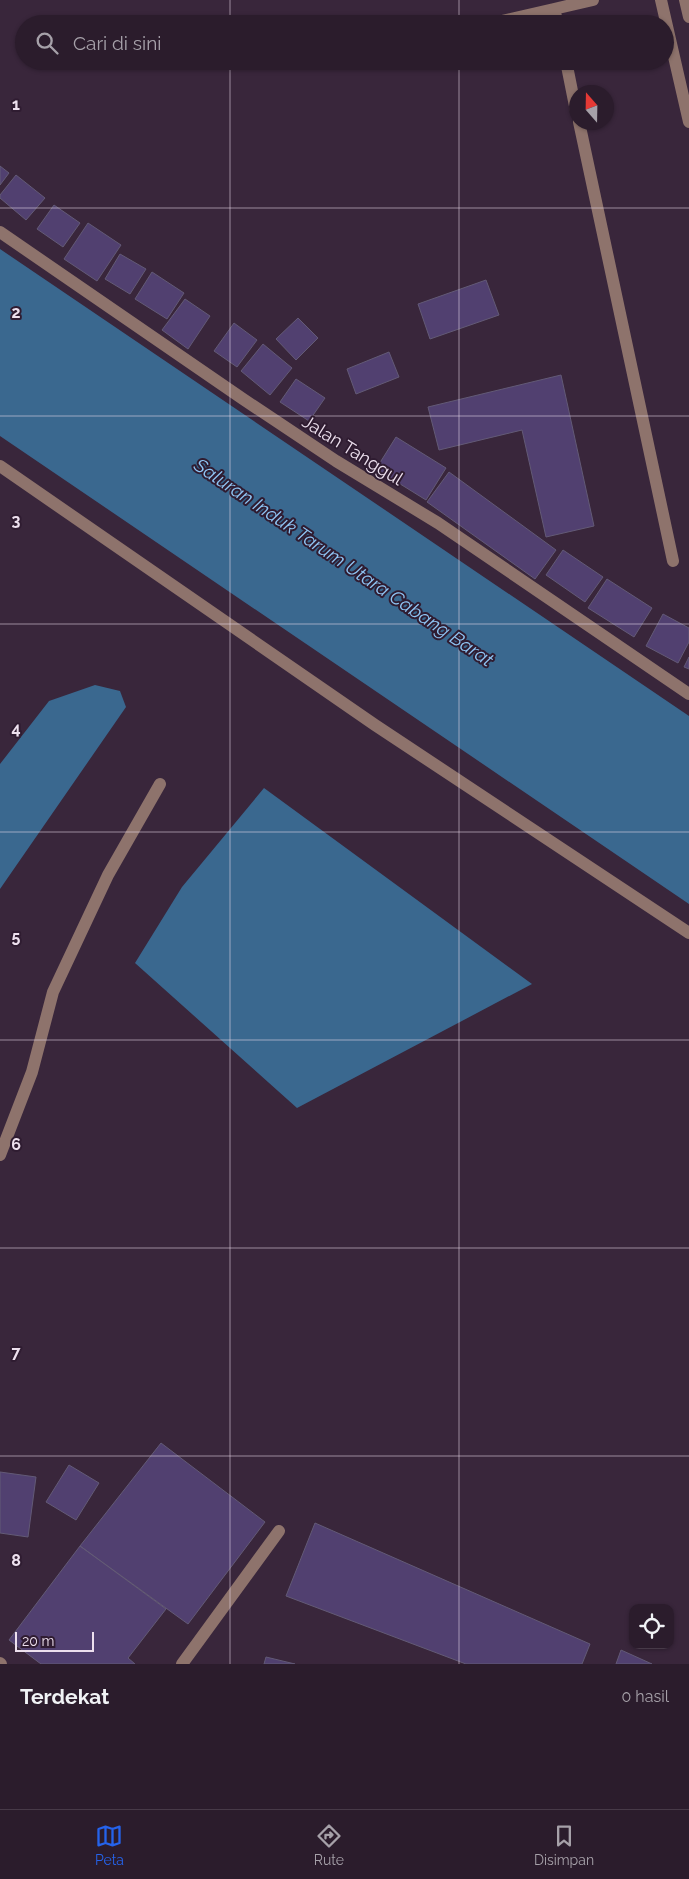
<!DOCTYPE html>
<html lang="id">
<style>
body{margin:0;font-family:Raleway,sans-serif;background:#372938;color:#f1f3f6}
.controls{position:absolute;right:15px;bottom:15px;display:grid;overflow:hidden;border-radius:10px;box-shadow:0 1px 4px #0004}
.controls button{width:45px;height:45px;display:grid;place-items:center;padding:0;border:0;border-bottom:1px solid #473a48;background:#2b1c2c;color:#f1f3f6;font:25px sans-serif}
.compass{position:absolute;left:569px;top:85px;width:45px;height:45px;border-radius:50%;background:#2b1c2c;box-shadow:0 1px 4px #0004;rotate:340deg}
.scale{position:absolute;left:15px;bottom:12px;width:79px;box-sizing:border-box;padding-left:5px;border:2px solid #ede0ee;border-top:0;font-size:14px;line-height:18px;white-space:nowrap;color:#ede0ee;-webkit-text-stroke:4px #2f1c31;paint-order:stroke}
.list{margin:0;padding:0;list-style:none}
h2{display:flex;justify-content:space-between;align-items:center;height:65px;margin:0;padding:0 20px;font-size:21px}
h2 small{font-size:16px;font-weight:400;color:#a6a1a9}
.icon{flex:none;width:28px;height:28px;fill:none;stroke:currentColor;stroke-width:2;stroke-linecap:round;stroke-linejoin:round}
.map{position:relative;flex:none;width:689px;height:1664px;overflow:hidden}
.search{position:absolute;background:#2b1c2c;box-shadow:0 1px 4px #0004;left:15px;right:15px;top:15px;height:55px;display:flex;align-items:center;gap:12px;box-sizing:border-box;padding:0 18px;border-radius:28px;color:#a6a1a9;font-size:19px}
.sheet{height:145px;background:#2b1c2c}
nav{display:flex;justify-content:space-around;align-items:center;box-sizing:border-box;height:70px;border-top:1px solid #473a48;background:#2b1c2c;font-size:14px;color:#a6a1a9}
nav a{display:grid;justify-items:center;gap:2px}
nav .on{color:#2563eb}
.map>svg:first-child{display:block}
</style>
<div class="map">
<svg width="689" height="1664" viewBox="0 0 689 1664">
<rect width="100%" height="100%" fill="#39263b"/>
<path fill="#3a688f" d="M0 249 689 716V904L0 436Z
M95 685 120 691 126 707 0 889V764L49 701Z
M264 788 532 984 297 1108 135 963 182 887Z"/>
<path fill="#514070" stroke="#635a76" d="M0 166 9 173 0 185Z
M16 175 45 198 26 220 0 198V195Z
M54 205 80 223 63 247 37 229Z
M88 223 121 245 97 281 64 259Z
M120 254 146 269 130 294 105 279Z
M152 272 184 293 167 319 135 299Z
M486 280 499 315 430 339 418 304Z
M185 299 210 316 188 349 162 330Z
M298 318 318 338 296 360 276 339Z
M234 323 257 340 237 367 214 351Z
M263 344 292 368 270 395 241 371Z
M389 352 399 377 356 394 347 369Z
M561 375 594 526 546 537 522 430 439 450 428 407Z
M296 379 325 398 309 421 280 402Z
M396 437 446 468 426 500 376 469Z
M449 472 556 550 535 579 427 502Z
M563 550 603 577 585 602 546 575Z
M607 579 652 608 634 637 588 608Z
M663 614 689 628V642L678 663 646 646Z
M689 657V669L684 667Z
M161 1443 265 1522 188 1624 80 1546Z
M69 1465 99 1483 76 1520 46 1502Z
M0 1472 36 1477 28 1537 0 1533Z
M315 1523 590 1644 582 1664H466L286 1596Z
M80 1546 166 1609 128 1658 135 1664H41L9 1640Z
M621 1650 652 1664H616Z
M266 1657 295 1664H264Z"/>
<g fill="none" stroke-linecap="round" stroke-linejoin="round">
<path stroke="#8e736c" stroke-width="12" d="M661 0 689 122
M685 0 689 17
M489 24 554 9
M558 24 554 9 593 0
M566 61 576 111
M579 122 673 561
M0 232 243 399 336 461 438 523 689 694
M0 466 375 725 689 933
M0 1155 32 1072 53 992 108 875 160 784
M0 1663 1 1664
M182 1664 279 1531"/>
</g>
<path fill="none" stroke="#ede0ee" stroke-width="1" stroke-opacity="0.55" d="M230 0V24M459 0V24M230 61V1664M459 61V1664M0 208H689M0 416H689M0 624H689M0 832H689M0 1040H689M0 1248H689M0 1456H689"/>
<g text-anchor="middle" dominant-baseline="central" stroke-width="4" stroke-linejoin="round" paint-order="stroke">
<g font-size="18" fill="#ede0ee" stroke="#2f1c31">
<text transform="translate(353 450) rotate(32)">Jalan Tanggul</text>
</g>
<g font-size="19" font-style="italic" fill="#8fc5f4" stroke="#2f1c31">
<text transform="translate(344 562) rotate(34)">Saluran Induk Tarum Utara Cabang Barat</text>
</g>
</g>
<g font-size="16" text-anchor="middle" font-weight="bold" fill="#ede0ee" stroke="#2f1c31" stroke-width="4" stroke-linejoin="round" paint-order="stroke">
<text x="16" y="110">1</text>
<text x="16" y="318">2</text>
<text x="16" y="526">3</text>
<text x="16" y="734">4</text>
<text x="16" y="942">5</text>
<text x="16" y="1150">6</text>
<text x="16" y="1358">7</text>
<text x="16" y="1566">8</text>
</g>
</svg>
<div class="controls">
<button><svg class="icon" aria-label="locate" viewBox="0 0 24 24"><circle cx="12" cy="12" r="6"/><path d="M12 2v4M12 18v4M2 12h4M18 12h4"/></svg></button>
</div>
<svg class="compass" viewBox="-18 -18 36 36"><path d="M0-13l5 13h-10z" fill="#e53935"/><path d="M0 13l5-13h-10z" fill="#a6a1a9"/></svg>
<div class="scale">20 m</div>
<div class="search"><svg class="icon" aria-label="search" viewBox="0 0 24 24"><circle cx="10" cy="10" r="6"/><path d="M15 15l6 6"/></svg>Cari di sini</div>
</div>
<section class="sheet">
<h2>Terdekat<small>0 hasil</small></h2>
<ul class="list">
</ul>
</section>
<nav>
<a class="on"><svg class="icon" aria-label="map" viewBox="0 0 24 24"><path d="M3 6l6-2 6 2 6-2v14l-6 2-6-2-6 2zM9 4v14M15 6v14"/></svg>Peta</a>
<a><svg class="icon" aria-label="directions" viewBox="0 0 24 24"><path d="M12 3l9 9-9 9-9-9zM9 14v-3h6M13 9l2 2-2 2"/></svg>Rute</a>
<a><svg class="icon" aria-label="saved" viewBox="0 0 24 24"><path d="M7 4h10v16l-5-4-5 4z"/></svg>Disimpan</a>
</nav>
